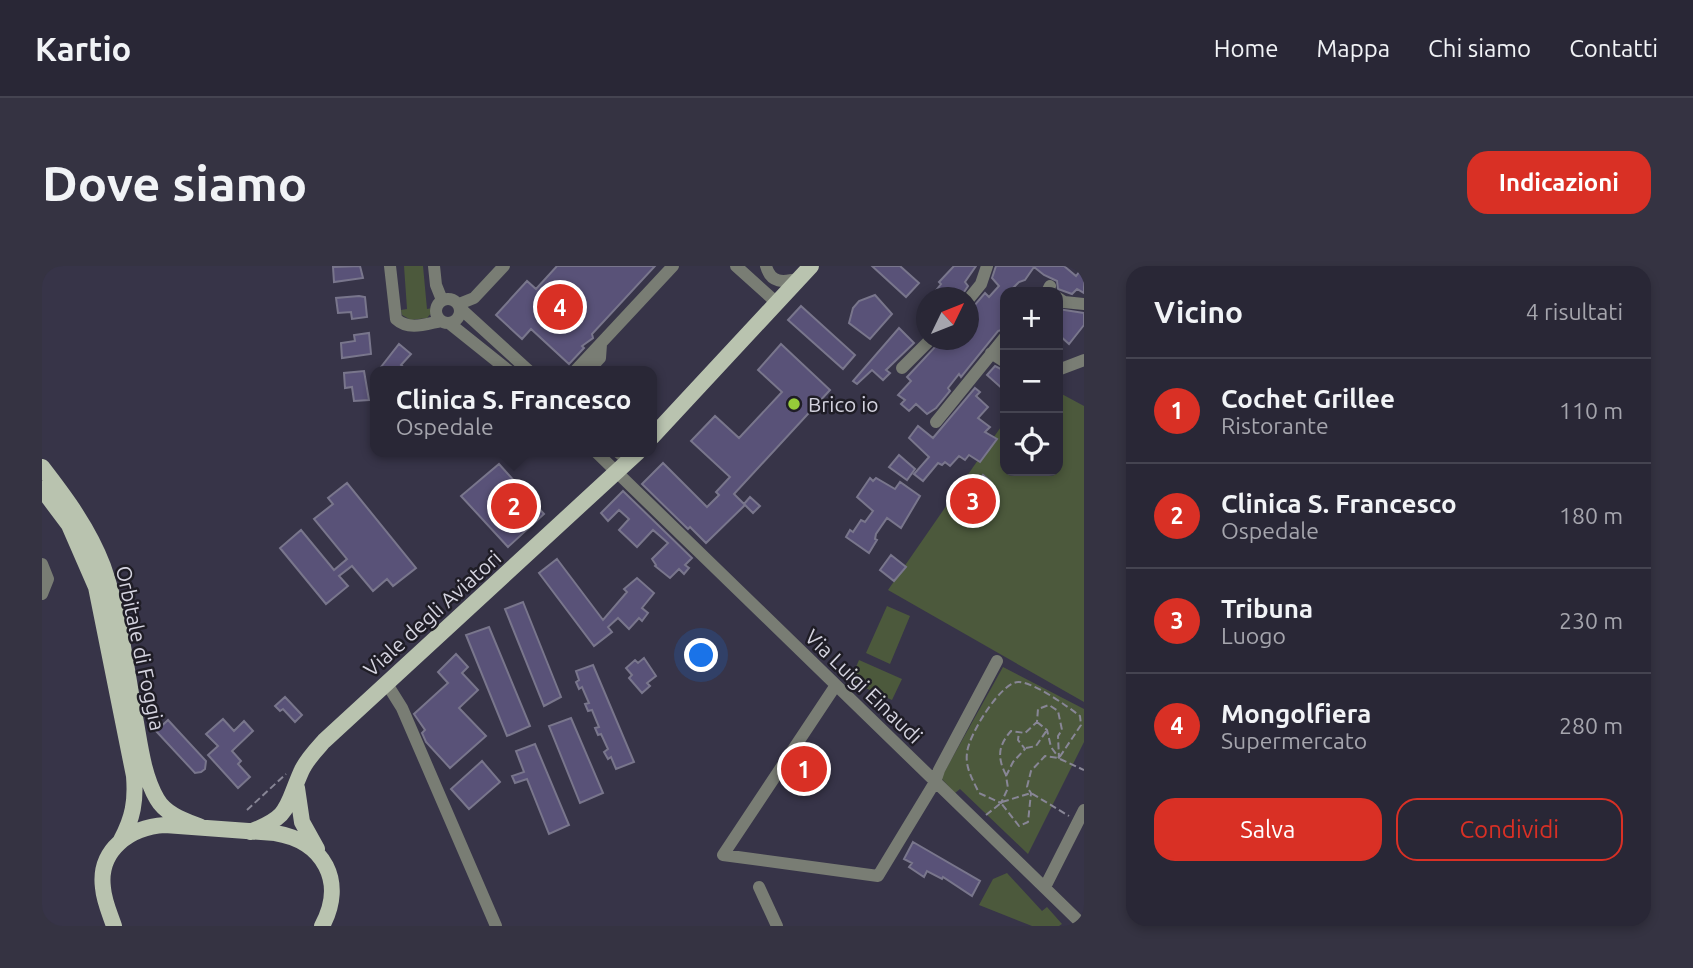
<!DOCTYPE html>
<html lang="it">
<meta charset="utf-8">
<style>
body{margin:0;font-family:Ubuntu,sans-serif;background:#353342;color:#f1f3f6}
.controls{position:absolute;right:21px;top:21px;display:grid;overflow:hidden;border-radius:14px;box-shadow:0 4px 10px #0003}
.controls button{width:63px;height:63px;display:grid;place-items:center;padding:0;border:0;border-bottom:2px solid #454451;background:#292736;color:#f1f3f6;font:35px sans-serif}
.compass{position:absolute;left:874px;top:21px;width:63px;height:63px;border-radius:50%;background:#292736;box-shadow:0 4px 10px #0003;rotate:47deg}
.you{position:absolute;left:660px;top:390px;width:24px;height:24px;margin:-18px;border:5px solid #fff;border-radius:50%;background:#1a73e8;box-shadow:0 0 0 10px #1a73e833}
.badge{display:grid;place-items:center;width:46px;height:46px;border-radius:50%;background:#d93025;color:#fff;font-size:23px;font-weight:700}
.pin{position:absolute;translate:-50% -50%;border:4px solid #fff;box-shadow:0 2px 7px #0006}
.popup{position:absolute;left:328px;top:100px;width:287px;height:91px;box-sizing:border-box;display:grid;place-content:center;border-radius:14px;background:#292736;filter:drop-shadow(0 2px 5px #0005);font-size:23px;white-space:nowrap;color:#a5a5ad}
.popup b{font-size:26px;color:#f1f3f6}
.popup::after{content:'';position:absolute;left:50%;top:100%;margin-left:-14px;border:14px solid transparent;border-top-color:#292736}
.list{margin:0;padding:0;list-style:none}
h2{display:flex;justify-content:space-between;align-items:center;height:91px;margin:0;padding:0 28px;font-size:30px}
h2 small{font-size:23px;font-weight:400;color:#a5a5ad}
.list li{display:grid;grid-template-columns:46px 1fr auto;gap:21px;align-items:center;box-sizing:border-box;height:105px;padding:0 28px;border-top:2px solid #454451}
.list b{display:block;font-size:26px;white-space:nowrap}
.list p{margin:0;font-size:23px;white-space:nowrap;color:#a5a5ad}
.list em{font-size:23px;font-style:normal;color:#a5a5ad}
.actions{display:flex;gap:14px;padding:21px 28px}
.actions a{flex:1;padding:16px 0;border:2px solid #d93025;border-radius:21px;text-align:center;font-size:24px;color:#d93025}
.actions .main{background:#d93025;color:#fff}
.icon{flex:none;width:38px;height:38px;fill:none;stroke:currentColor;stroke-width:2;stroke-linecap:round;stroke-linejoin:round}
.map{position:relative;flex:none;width:1042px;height:660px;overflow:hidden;border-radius:21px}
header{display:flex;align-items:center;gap:42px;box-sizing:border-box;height:98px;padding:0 35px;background:#292736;border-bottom:2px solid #454451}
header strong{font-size:33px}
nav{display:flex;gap:38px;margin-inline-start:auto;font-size:24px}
.intro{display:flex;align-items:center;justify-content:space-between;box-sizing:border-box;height:168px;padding:0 42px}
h1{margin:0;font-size:49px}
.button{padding:18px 32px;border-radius:21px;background:#d93025;color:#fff;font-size:24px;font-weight:700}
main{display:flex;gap:42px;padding:0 42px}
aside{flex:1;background:#292736;border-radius:21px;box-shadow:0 4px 10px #0003}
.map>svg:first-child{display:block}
</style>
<header>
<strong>Kartio</strong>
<nav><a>Home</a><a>Mappa</a><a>Chi siamo</a><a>Contatti</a></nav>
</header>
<div class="intro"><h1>Dove siamo</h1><a class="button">Indicazioni</a></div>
<main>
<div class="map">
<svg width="1042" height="660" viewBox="0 0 1042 660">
<rect width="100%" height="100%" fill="#373448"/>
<path fill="#4c593c" d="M362 0H381L385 43 390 42 391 45 385 52 369 54 360 49 359 44 365 43Z
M1016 126 1042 140V436L846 324 963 155V205H1016Z
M845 340 868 350 848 398 824 387Z
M817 394 860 413 850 434 808 415Z
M961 401 1042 443V476L986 588 918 523 913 527 899 512Z
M965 607 1000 645 1005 641 1020 658 1017 660H990L937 639 951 613Z"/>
<path fill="#595278" stroke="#79768c" stroke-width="2" d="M318 0 321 12 292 16 291 1Z
M515 0H613L550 68 551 72 540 80 542 82 527 98 489 63 480 73 454 49 485 15 494 23Z
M830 0H858L877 17 864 31Z
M912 0H934L923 16 926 20 918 32H888L899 18 897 16Z
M954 0H1022L1034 10 1042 0V27L1035 23 1030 28 1016 23 1015 15 1002 9 992 1 983 14 977 16 967 26H963V55L959 60 962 63 956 65 919 111 917 108 906 122 908 125 894 142 885 148 874 138 867 145 859 138 863 134 856 129 869 115 865 111 894 80 897 74H927V43L932 40 943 27 947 31 957 20 950 12Z
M833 29 850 48 828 73 807 57 811 42 817 35Z
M317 30 323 31 325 51 310 53 309 46 296 47 294 32Z
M759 40 813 89 801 103 746 54Z
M1016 43 1042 47V59L1027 78 1016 68Z
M857 62 872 77 844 104 848 107 841 114 830 104 815 118 811 115Z
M327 67 329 88 300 92 299 77 313 75 312 69Z
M357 78 369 88 359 99 366 105H345L339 101Z
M739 78 788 124 692 228 702 238 708 231 718 240 711 247 703 239 664 277 648 261 646 263 600 218 621 197 665 241 677 229 674 226 688 211 649 175 673 150 697 172 740 126 716 104Z
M953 100 963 105V125L945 109Z
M322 105 327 134 312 135 310 121 303 122 302 107Z
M933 122 938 126 934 130 946 141 936 152 948 161 943 166 955 173 938 196 927 189 923 194 917 190 908 200 903 196 900 199 896 197 881 215 872 208 887 191 867 172 876 160 891 172Z
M857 189 873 203 865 214 847 201Z
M457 198 502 248 466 281 419 230Z
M941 209 948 215 925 260 917 257 923 241Z
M828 212 831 215 834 212 853 223 858 216 878 230 859 262 845 252 834 268 833 273 835 274 827 287 804 271 808 264 811 266 819 254 823 256 831 245 815 231Z
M305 217 374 302 351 320 345 313 331 325 310 300 297 310 306 320 284 338 238 282 259 264 292 304 305 293 272 253 291 238 286 232Z
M581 225 650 292 643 299 647 302 642 308 637 303 628 312 613 300 614 299 610 293 626 277 611 264 595 281 577 264 587 253 577 244 566 255 559 247Z
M849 289 864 301 852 315 838 304Z
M515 293 561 354 585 326 582 323 595 312 612 327 600 342 606 347 600 355 597 352 587 363 576 352 566 361 570 366 552 380 497 307Z
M481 336 519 431 502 440 463 343Z
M447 361 488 460 465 470 424 369Z
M414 388 426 401 420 407 436 424 417 442 444 470 408 502 384 476 380 467 383 464 372 448 406 417 396 406Z
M602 392 614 410 605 417 608 420 600 427 587 412 590 409 584 402 593 394 596 397Z
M551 399 592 496 574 503 569 491 566 493 562 486 566 483 559 468 556 469 553 462 557 461 550 444 546 445 543 438 547 437 540 421 537 423 534 416 537 414 534 405Z
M243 431 260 449 253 456 241 443 238 445 233 440Z
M529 452 561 527 538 537 507 460Z
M181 453 192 465 202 455 211 465 190 485 199 495 196 498 208 511 196 522 166 489 176 480 164 468Z
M126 454 164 495 163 503 159 506 153 507 114 465Z
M493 478 527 559 507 568 485 513 473 517 470 510 482 506 474 485Z
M440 495 458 516 427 543 409 523Z
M871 576 938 615 930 630 901 611 900 613 885 605 882 611 867 601 870 597 862 593Z"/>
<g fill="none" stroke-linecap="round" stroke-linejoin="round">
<path stroke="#888696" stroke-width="2" stroke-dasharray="7 3.5" stroke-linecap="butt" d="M984 482 994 480 1005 464
M1018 493 1042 504
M964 509C955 491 956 480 969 465L983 467 995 456 996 443 1007 439 1016 445 1020 464 1016 470 1017 492 1009 481 1005 464 995 456
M960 536 989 527 1027 550
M205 544 244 508
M944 549 959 537 977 560 986 556 989 527 985 521 989 505 1003 490 1017 492 1039 459 1038 450C1025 440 993 417 977 416 959 415 926 470 925 487 923 502 931 514 937 527L959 537 966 522 964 510 971 496 983 483 976 474 977 466"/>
<path stroke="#797d74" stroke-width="12" d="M348 0 354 53C367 65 384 58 399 55
M392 0 394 19 400 34
M694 0 735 37
M724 0C729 18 741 16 757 13
M1005 26 1008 20
M1016 32 1022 36 1042 38
M394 45a12 12 0 1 1 24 0a12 12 0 1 1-24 0Z
M926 34 939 18 945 0
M417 38 432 32 462 0
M419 43 487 105
M407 57 467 105
M949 87 963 96
M860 102 888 74
M1016 104 1042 94
M533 105 631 0
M546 105 558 92 559 78
M894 156 963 71
M554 186 1042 660
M576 186 587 195
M0 298 6 313 0 328
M345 418 360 442 454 660
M794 419 681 589 836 610 893 516 897 504 955 395
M717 621 735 660
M1003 621 1042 544"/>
<path stroke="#b9c3af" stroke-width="16" d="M610 171 769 0
M0 201C24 232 47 263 61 300 78 348 84 401 93 451 98 478 101 509 115 533 124 549 144 555 159 561
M0 223 27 259 54 321 92 510C94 535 91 552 79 574
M255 522 260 556 275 583
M208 566C249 550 243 542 259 506 264 494 274 484 282 475L596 186
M72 660C68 648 62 635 61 622 56 584 88 561 123 559L233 567C282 575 304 616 280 660"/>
</g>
<circle fill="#96cc39" stroke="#1f1d26" stroke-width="2.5" cx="752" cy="138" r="7"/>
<g text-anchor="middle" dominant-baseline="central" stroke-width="5" stroke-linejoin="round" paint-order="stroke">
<g font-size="21" fill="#d4d3df" stroke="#1f1d26" text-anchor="start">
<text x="766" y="138">Brico io</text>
</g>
<g font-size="21" fill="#d4d3df" stroke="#1f1d26">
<text transform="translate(390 347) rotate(-42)">Viale degli Aviatori</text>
<text transform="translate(99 382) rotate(78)">Orbitale di Foggia</text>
<text transform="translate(822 420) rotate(44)">Via Luigi Einaudi</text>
</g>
</g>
</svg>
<div class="controls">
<button>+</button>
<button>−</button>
<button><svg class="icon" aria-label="locate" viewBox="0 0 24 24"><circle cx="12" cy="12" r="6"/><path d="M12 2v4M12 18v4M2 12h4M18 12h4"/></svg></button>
</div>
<svg class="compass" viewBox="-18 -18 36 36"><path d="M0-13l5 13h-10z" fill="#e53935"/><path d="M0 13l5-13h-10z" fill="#a5a5ad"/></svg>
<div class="you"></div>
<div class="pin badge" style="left:762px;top:503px">1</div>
<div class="pin badge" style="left:472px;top:240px">2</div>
<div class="popup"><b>Clinica S. Francesco</b>Ospedale</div>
<div class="pin badge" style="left:931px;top:235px">3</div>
<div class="pin badge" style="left:518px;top:41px">4</div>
</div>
<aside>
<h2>Vicino<small>4 risultati</small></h2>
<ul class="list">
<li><span class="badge">1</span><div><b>Cochet Grillee</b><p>Ristorante</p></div><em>110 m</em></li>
<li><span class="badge">2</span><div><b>Clinica S. Francesco</b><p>Ospedale</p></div><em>180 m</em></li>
<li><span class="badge">3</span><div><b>Tribuna</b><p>Luogo</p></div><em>230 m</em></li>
<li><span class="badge">4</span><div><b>Mongolfiera</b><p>Supermercato</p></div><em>280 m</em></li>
</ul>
<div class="actions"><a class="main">Salva</a><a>Condividi</a></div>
</aside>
</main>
